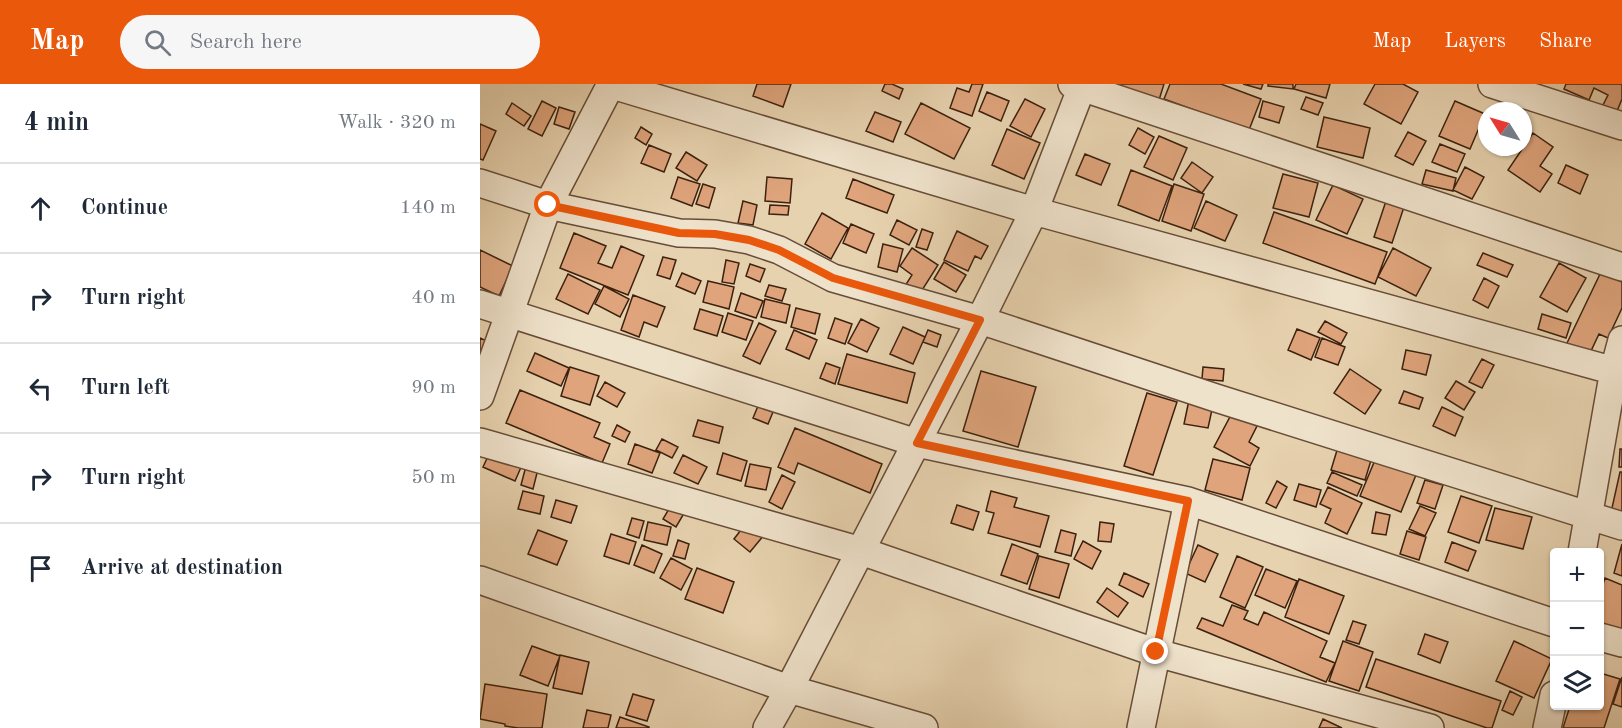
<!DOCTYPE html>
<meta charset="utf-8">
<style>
body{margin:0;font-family:"Old Standard TT",serif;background:#f6f6f7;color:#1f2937}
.controls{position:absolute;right:18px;bottom:18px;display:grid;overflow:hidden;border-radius:6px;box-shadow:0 2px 4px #0004}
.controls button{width:54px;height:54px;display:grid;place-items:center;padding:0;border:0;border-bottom:2px solid #e0e1e3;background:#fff;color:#1f2937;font:30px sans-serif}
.compass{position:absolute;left:998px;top:18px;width:54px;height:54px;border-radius:50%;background:#fff;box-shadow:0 2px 4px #0004;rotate:307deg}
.stop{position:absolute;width:18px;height:18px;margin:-14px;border:4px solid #ea580c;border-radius:50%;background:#fff}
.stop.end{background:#ea580c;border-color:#fff;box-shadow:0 2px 6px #0008}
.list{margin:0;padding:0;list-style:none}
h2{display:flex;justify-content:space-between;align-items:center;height:78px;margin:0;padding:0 24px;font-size:26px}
h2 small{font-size:20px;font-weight:400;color:#747a83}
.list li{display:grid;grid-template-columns:39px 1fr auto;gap:18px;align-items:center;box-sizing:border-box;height:90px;padding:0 24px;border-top:2px solid #e0e1e3}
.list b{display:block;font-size:22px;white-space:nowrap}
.list em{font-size:20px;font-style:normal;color:#747a83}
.icon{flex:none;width:33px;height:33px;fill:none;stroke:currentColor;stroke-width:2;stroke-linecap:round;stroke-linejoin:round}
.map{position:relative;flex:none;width:1142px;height:644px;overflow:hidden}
header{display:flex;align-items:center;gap:36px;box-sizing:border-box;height:84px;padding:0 30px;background:#ea580c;color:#fff}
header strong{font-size:28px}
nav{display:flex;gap:33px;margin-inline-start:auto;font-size:21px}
.search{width:420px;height:54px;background:#f6f6f7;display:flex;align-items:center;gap:15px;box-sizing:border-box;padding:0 21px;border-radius:33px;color:#747a83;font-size:22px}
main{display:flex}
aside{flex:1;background:#fff}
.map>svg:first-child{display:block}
</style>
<header>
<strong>Map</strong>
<div class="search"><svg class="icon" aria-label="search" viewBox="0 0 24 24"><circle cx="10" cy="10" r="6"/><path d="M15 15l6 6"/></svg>Search here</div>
<nav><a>Map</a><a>Layers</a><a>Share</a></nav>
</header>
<main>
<aside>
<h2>4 min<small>Walk · 320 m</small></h2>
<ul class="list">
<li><svg class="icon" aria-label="ahead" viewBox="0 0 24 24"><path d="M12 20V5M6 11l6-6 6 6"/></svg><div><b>Continue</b></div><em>140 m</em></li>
<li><svg class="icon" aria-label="right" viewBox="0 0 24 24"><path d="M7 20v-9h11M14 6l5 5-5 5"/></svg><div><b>Turn right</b></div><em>40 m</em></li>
<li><svg class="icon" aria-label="left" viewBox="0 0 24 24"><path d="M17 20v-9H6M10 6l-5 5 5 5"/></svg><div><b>Turn left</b></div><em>90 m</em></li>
<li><svg class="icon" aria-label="right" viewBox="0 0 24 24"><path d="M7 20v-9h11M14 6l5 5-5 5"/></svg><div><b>Turn right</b></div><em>50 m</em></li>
<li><svg class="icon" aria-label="arrive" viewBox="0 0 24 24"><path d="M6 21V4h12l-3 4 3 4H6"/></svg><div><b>Arrive at destination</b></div></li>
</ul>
</aside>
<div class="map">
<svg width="1142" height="644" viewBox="0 0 1142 644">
<rect width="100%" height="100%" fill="#e7d2af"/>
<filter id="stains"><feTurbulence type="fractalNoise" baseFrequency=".00333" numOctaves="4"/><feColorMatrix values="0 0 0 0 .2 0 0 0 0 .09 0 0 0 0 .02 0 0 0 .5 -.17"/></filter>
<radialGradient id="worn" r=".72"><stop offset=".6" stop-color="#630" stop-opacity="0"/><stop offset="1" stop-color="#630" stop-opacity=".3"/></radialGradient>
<path fill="#dfa47c" stroke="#3c210f" stroke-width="1.5" d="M277 0H311L303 23 273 12Z
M405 0H412L423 5 419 15 402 7Z
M492 0H503L492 32 470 24 477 4 489 8Z
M633 0H684L679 16Z
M690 0H741L781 15 769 46 684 15Z
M763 0H783L781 5Z
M788 0H813V5L788 2Z
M816 0H850L846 14 814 5Z
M895 0H923L938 8 921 40 884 20Z
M1086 0H1142V15L1137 27 1123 21 1128 11 1114 4 1109 16 1084 5Z
M507 8 529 17 521 37 499 27Z
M826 13 843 19 838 31 821 25Z
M545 15 565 25 551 53 530 42Z
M62 17 76 24 62 52 48 45Z
M783 17 804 23 799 39 779 33Z
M975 17 1005 30 990 65 959 52Z
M32 19 51 32 44 42 26 30Z
M441 19 490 44 474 75 425 50Z
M79 23 95 28 89 45 74 40Z
M395 28 421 38 413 58 386 47Z
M844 33 890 44 883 74 837 63Z
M0 40 16 47 3 76 0 75Z
M161 43 172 50 166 61 155 54Z
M658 44 674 53 665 70 649 61Z
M527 45 560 59 544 95 512 81Z
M928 48 946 57 933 81 915 72Z
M1053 49 1073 63 1060 82 1072 90 1060 108 1028 86Z
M679 52 707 64 693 96 664 83Z
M960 60 985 70 977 88 952 78Z
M169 61 191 70 184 88 161 79Z
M206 68 227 81 217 97 196 84Z
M605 70 630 80 621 101 596 91Z
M712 78 733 93 722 109 701 94Z
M1086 81 1108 91 1100 110 1078 99Z
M985 83 1004 93 992 115 973 106Z
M651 86 692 102 679 137 638 121Z
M946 86 976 94 973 107 942 100Z
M803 90 838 99 829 133 793 124Z
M198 93 220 100 212 122 191 114Z
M287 93 312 95 310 119 285 117Z
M373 95 414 111 407 129 366 114Z
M223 100 235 104 229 124 216 120Z
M694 100 724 110 711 147 682 137Z
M853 101 883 115 867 150 836 136Z
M263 117 277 121 273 141 258 139Z
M726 117 757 131 745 157 714 144Z
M906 117 924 123 912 159 894 153Z
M290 121 309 122 308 131 289 130Z
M794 128 907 168 895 200 783 159Z
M342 129 368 144 351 175 325 160Z
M417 136 437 146 429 161 410 151Z
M371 140 394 150 386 169 363 159Z
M442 145 453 149 447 166 436 163Z
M477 147 508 162 501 175 495 172 488 187 464 176Z
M94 149 126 162 118 179 132 184 141 162 164 172 148 211 80 184Z
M403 160 423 165 417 188 398 183Z
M432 164 458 181 439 211 425 202 432 191 420 182Z
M913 164 951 184 936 212 898 193Z
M0 166 33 182 19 212 0 203Z
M1003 169 1033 181 1027 193 997 181Z
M183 173 196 176 190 195 177 191Z
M246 176 259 179 254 200 242 198Z
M464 178 486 191 476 208 454 195Z
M1079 179 1106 194 1087 228 1060 213Z
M270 180 285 185 280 198 266 192Z
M1121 188 1142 198V224L1128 254 1119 250 1110 269 1087 259Z
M202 189 221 197 215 210 196 202Z
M88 190 120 206 108 230 76 215Z
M1004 194 1019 202 1008 224 993 216Z
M228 197 254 203 249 225 223 218Z
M289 201 306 205 302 217 285 212Z
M124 202 149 215 140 233 115 220Z
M261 209 283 217 276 234 255 227Z
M153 211 185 223 177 243 164 238 159 253 141 246Z
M285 215 310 221 306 239 281 233Z
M316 224 340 230 335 250 311 243Z
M220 225 243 232 237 252 214 245Z
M248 229 273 237 266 256 242 248Z
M1062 230 1091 239 1086 254 1058 245Z
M355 234 372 240 365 260 348 254Z
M381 235 399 244 387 268 368 259Z
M845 237 867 249 861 260 838 248Z
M279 239 296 247 280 280 263 272Z
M423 243 445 253 433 280 410 270Z
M817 245 840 254 831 276 808 266Z
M314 246 337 256 329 275 306 265Z
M448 246 461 251 457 263 443 258Z
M0 254 11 259 6 270 0 267Z
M842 254 865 263 858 281 835 273Z
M926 266 951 271 946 291 922 285Z
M55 269 89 284 81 302 47 287Z
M367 270 435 289 427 319 358 300Z
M1002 275 1014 281 1002 304 989 298Z
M346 279 360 284 355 300 340 294Z
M90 283 119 292 110 321 81 312Z
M723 283 744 285 743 297 722 295Z
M870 285 901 306 885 330 854 309Z
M501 287 556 303 538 363 483 347Z
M976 297 995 308 984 326 965 314Z
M125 298 145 309 137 323 117 312Z
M40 306 120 339 114 353 130 360 122 379 26 339Z
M924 307 943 314 939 325 919 319Z
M667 309 697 318 673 391 644 382Z
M709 316 733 321 728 344 704 340Z
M278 322 293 328 288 340 273 334Z
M962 323 983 333 975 352 953 342Z
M752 329 777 342 769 358 779 364 770 382 734 363Z
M218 336 243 343 239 359 213 352Z
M137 341 150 348 145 358 132 352Z
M315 344 402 380 390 409 318 379 314 390 298 383Z
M182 355 198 363 192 374 176 366Z
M155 360 180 369 172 389 148 380Z
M858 363 892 373 885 396 851 386Z
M1140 365H1142V383H1139Z
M10 368 42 381 35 397 3 383Z
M243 369 267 377 261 397 237 390Z
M203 371 227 383 218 400 194 389Z
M733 375 770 384 762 416 725 406Z
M895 376 936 391 921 428 880 412Z
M270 380 291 384 286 406 265 402Z
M46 382 58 385 53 405 41 401Z
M852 388 882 401 877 412 847 399Z
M1140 388H1142V436L1130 433Z
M302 391 315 398 302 425 289 418Z
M945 396 963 401 955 425 937 419Z
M797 397 807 403 796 424 786 419Z
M819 400 841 406 836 423 814 416Z
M848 403 882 419 867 450 845 439 851 425 840 420Z
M43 407 64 412 60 430 38 425Z
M511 407 537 414 534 423 569 432 560 463 508 449 514 429 506 427Z
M981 412 1012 422 999 459 968 448Z
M76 416 97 422 91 439 71 433Z
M193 418 206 426 196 443 183 435Z
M477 421 499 428 493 446 471 439Z
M940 422 956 429 945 452 929 445Z
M1015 424 1052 433 1043 465 1006 456Z
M896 428 910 431 906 451 892 449Z
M152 434 164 437 159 454 147 450Z
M168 438 191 443 187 461 164 456Z
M267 438 284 451 270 468 254 455Z
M620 438 634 440 631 458 618 457Z
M58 446 87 457 77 481 48 470Z
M581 446 596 450 591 472 575 468Z
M927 447 946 453 939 476 920 470Z
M131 450 156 458 149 480 124 472Z
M198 456 209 460 205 475 193 472Z
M603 457 621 467 612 485 594 475Z
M972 458 996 467 988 487 965 478Z
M532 460 558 470 547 500 521 491Z
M1142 460V492L1134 489Z
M162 461 182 470 174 489 154 481Z
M718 461 738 470 725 498 705 489Z
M559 472 589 480 579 514 549 505Z
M757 472 783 483 765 524 740 513Z
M191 474 212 485 201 506 180 494Z
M217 484 254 498 243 529 205 515Z
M786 485 817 497 805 524 775 511Z
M644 489 669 500 663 513 639 501Z
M1125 494 1142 501V551L1120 543V509Z
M819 495 864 512 849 550 805 533Z
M627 504 648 519 638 533 617 518Z
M752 521 768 527 764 535 778 541 784 528 847 557 840 573 855 579 846 598 717 544 722 534 743 542Z
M873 537 886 541 879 560 866 556Z
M945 550 968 558 960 579 938 570Z
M863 557 893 568 879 607 849 597Z
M1034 557 1072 575 1054 614 1016 597Z
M52 562 80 572 68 602 40 591Z
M80 571 109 578 102 610 73 604Z
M896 575 1021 617 1012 644H1007L886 603Z
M1120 589 1140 595 1124 644H1083L1090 622H1120Z
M1142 593V623L1133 620Z
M5 600 67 610 62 644H38L25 642V640L0 635Z
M1030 607 1042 613 1033 631 1022 626Z
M153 610 174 616 167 637 146 631Z
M107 626 131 631 128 644H103Z
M140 633 169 643V644H136Z
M843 635 862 644H839Z"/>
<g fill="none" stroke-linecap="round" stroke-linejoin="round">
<defs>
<path id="minor" d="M129 0 554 127 1142 289
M592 0 1142 183
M1012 0 1142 42
M0 99 68 121 199 149 235 150 269 156 299 166 353 194 500 236 736 314 1142 442
M0 220 437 359 708 417 1074 539
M0 312 68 121 131 0
M0 358 381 467 677 569 950 644
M1102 468 1134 286 1142 256
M0 496 309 605 444 644
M1120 553 1142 559
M287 644 309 605 500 236 554 127 603 0
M661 644 708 417
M1067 644 1074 611"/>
</defs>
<use href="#minor" stroke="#674d37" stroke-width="30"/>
<use href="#minor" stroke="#efe2cb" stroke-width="27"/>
</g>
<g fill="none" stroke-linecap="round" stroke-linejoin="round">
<path stroke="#ea580c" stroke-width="8" d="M68 121 199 149 235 150 269 156 299 166 353 194 500 236 437 359 708 417 676 568"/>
</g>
<rect width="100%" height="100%" filter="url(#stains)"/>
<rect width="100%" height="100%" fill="url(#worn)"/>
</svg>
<div class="controls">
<button>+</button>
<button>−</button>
<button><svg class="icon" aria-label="layers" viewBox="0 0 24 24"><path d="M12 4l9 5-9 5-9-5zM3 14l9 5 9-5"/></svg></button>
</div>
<svg class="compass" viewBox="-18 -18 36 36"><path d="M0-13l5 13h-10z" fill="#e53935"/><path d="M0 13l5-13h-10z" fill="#747a83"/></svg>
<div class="stop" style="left:68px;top:121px"></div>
<div class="stop end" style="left:676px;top:568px"></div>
</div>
</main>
